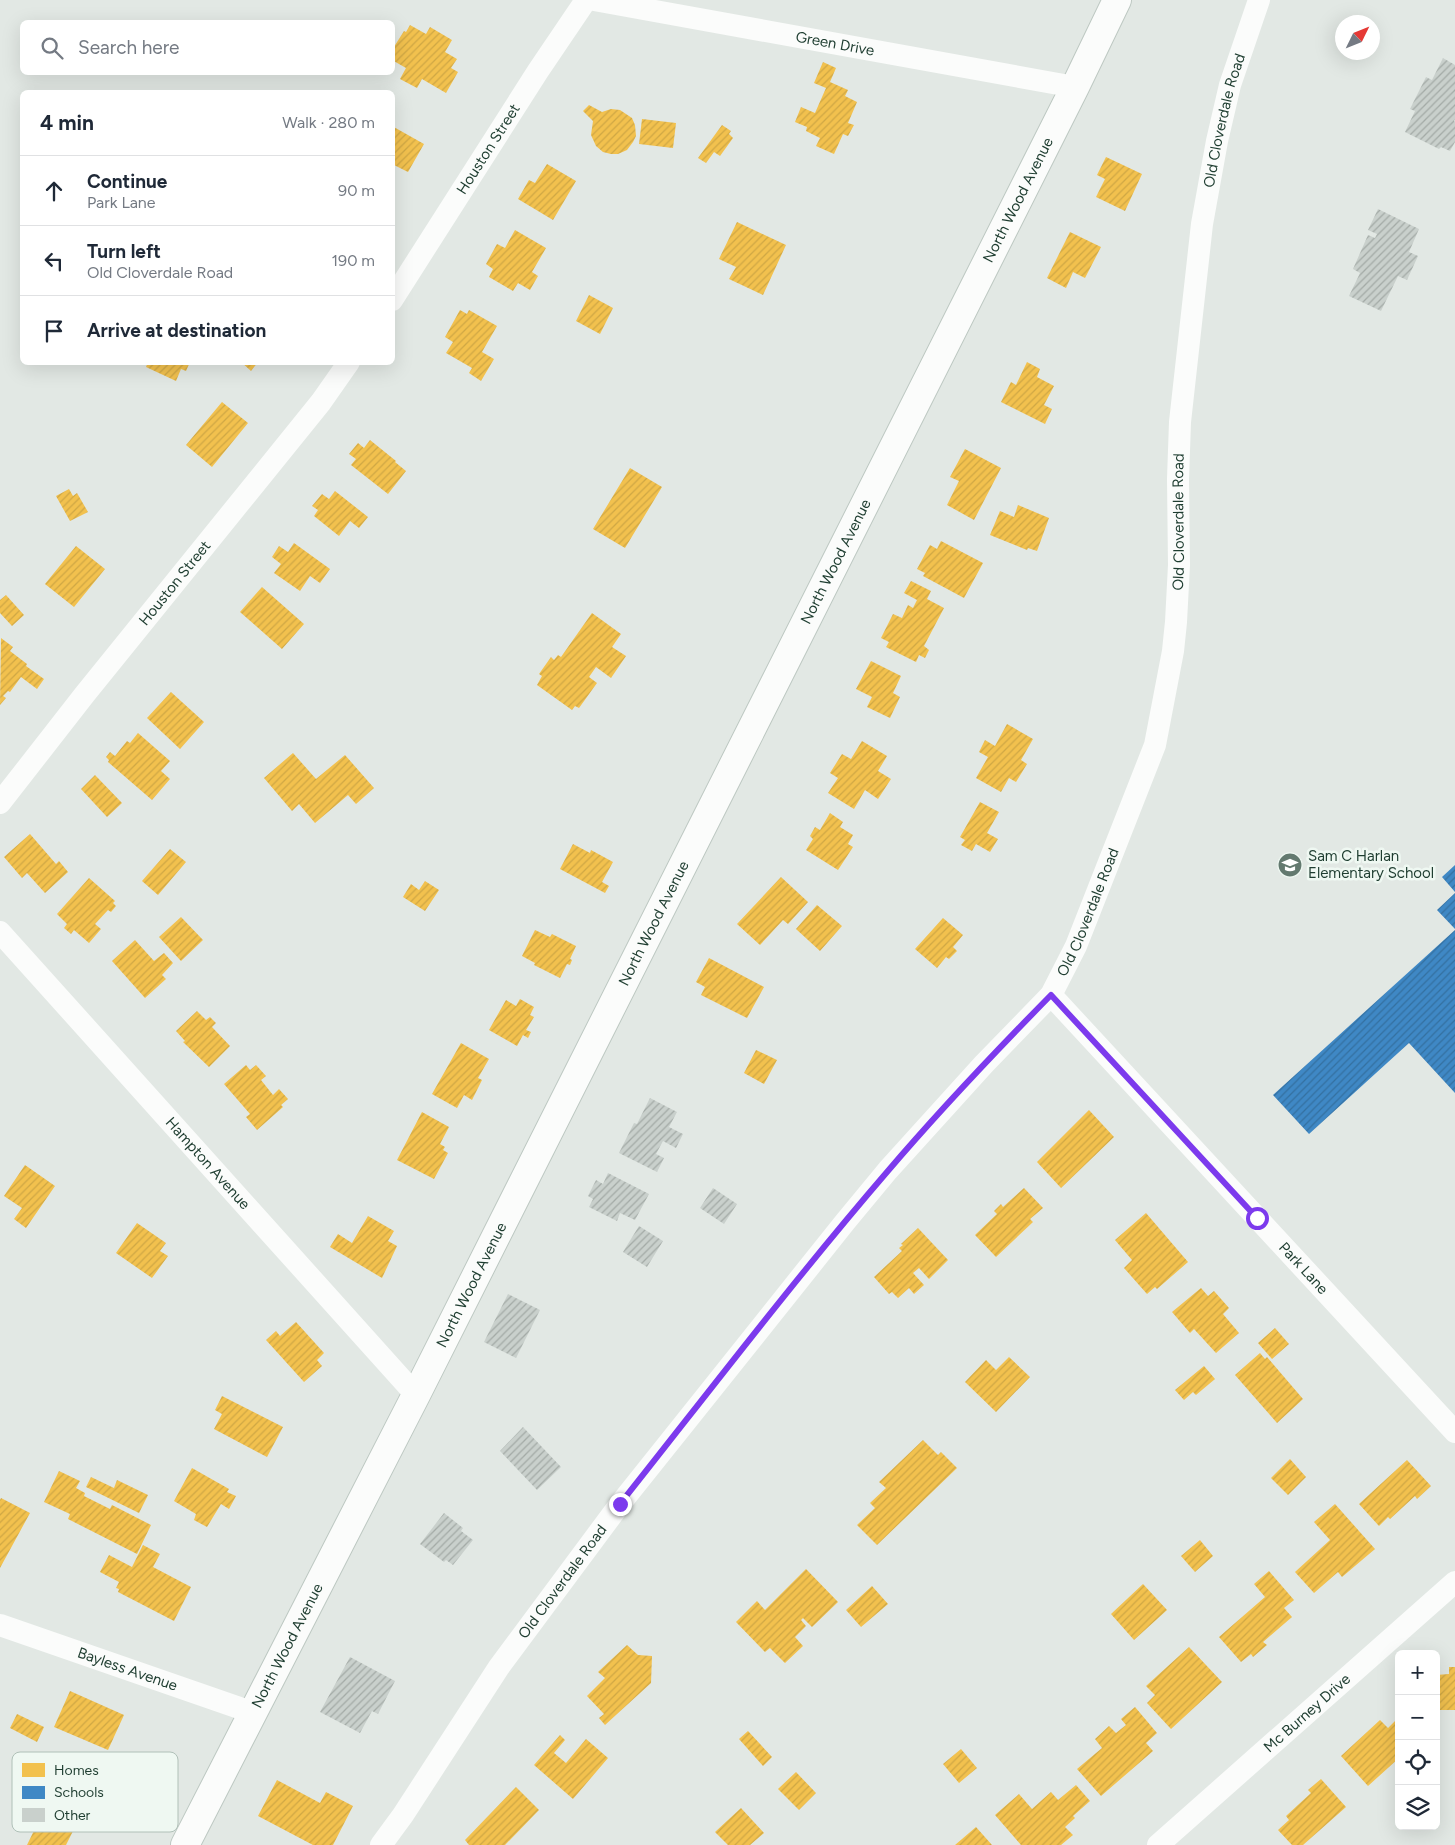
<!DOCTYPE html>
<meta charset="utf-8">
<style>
body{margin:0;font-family:Figtree,sans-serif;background:#f6f6f7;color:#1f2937}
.controls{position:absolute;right:15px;bottom:15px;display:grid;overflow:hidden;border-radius:8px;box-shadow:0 5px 20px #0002}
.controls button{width:45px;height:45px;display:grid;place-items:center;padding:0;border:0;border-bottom:1px solid #e0e1e3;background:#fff;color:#1f2937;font:25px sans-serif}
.compass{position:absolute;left:1335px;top:15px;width:45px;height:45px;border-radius:50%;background:#fff;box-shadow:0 5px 20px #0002;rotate:47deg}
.stop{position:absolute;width:15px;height:15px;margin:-11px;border:4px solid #7c3aed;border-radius:50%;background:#fff}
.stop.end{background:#7c3aed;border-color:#fff;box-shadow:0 1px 5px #0008}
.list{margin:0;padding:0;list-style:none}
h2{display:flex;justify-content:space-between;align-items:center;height:65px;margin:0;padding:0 20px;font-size:21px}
h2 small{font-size:16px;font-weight:400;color:#747a83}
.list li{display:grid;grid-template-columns:32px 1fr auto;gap:15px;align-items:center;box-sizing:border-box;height:70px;padding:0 20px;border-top:1px solid #e0e1e3}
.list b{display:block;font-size:19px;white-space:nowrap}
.list p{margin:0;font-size:16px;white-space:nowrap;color:#747a83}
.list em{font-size:16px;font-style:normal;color:#747a83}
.icon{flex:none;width:28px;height:28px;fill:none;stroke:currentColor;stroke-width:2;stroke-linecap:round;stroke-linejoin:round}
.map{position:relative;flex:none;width:1455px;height:1845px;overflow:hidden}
.search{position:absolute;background:#fff;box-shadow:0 5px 20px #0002;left:20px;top:20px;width:375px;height:55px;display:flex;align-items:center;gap:12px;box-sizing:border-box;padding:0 18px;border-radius:8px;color:#747a83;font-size:19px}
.panel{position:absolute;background:#fff;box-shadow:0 5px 20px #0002;left:20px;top:90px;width:375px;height:275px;border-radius:8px}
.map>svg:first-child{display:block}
</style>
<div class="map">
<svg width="1455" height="1845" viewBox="0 0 1455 1845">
<defs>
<pattern id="homes-hatch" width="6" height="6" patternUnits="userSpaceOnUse" patternTransform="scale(1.25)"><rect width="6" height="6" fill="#f2c14e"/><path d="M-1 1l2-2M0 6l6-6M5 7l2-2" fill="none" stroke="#cfa744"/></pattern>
<pattern id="schools-hatch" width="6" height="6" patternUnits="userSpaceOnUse" patternTransform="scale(1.25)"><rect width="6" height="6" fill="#3f88c5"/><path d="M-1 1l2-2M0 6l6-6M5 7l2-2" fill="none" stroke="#3470a0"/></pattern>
<pattern id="building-hatch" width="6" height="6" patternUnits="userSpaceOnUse" patternTransform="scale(1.25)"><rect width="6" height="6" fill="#c9d0cc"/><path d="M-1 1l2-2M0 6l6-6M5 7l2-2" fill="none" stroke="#a3aaa6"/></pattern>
</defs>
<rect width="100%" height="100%" fill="#e2e8e4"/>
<path fill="url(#homes-hatch)" d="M410 25 426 34 430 27 452 40 445 52 457 59 451 68 458 72 446 93 422 79 417 88 400 79 406 68 392 60V50L404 31 406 32Z
M823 62 836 68 830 82 848 90 845 96 857 102 848 123 854 125 848 136 843 134 834 154 816 146 820 138 806 131 807 127 795 122 801 107 815 113 826 88 814 83Z
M589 105 602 112 611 109 620 110 632 118 635 125 636 136 633 142 627 150 618 154H611L603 152 596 146 591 135 593 121 583 111Z
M642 119 676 123 673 148 639 144Z
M722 125 731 131 729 134 733 138 720 156 714 152 706 163 698 158Z
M392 126 424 144 408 172 392 164Z
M1106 157 1142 174 1125 211 1096 197 1105 179 1097 175Z
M547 164 576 181 553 220 518 199 529 180 535 183Z
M737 222 786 245 763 295 729 279 736 267 719 259Z
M515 230 546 248 532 272 538 276 530 290 518 283 513 291 489 277 493 269 486 264 497 244 505 248Z
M1070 232 1101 247 1085 278 1073 272 1066 288 1047 278Z
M589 295 613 308 600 334 576 321Z
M460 310 467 314 469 310 497 326 482 352 494 359 481 381 469 373 472 368 446 353 453 342 445 337Z
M148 362H190L186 371 181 369 176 381 146 367Z
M241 362H258L251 371Z
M1027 362 1040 369 1037 377 1054 386 1044 405 1052 409 1045 424 1001 402 1011 382 1016 385Z
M222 402 248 423 212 467 186 445Z
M370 440 396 461 395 462 406 471 388 494 351 465 356 459 349 454 358 443 364 448Z
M965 449 1001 468 974 520 947 505 959 481 950 477Z
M630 468 662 487 625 548 593 529Z
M69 489 73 496 77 493 88 512 70 521 56 496Z
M335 491 368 517 359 528 350 521 339 536 314 516 318 510 312 506 322 494 329 499Z
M1018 505 1049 518 1037 551 1028 548 1027 550 990 535 1000 511 1014 517Z
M941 541 983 563 964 598 923 576 925 573 917 569 930 545 937 549Z
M294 543 330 569 320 583 310 576 300 591 274 573 281 564 272 557 279 546 288 552Z
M76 546 105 569 74 607 45 584Z
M911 581 931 591 927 599 944 608 924 646 929 650 925 658 919 655 916 662 886 647 889 642 881 638 893 614 902 618 908 605 913 608 917 600 904 593Z
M262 587 304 624 282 649 240 612Z
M6 595 24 615 12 626 0 613V600Z
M592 613 621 634 612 647 626 656 611 678 596 667 589 677 597 683 579 708 575 706 572 710 537 685 542 676 539 674 551 657 554 660 558 655 561 657Z
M1 638 13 647 10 651 27 664 26 666 44 679 37 689 21 677 10 692 8 691 3 696 6 698 0 705Z
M871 661 901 676 893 693 900 697 890 718 867 707 872 697 856 689Z
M171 692 204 722 180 749 147 718Z
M1007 724 1033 739 1021 760 1027 764 1016 782 1009 778 1001 792 976 778 988 757 979 752 985 740 995 746Z
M138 733 170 761 161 771 170 779 152 800 108 762 109 760 106 757 110 752 115 756 127 741 130 743Z
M862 741 887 756 878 771 891 779 878 799 865 790 854 809 828 793 838 778 830 773 842 754 851 759Z
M293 753 316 779 345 755 374 788 356 804 348 795 315 823 299 804 292 811 264 778Z
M95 775 122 803 107 817 81 789Z
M980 802 999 812 987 833 998 839 990 852 976 844 972 851 961 845 965 840 960 837Z
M830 813 843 822 840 827 853 835 848 844 853 847 838 870 806 850 813 839 810 836 815 827 820 830Z
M30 834 56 864 59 861 68 872 45 893 27 873 22 878 4 857Z
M573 844 590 853 591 850 613 862 602 882 609 886 605 893 560 869Z
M170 849 186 862 158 895 142 881Z
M781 877 808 902 788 924 783 920 760 945 737 924Z
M89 878 115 901 113 903 116 906 111 912 108 910 95 924 101 929 89 943 74 930 71 934 64 928 67 924 57 914Z
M425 881 439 890 425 911 403 897 411 884 419 890Z
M817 905 842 926 820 951 796 929Z
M181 917 203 940 181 961 159 937Z
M943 918 963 935 953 947 957 951 949 959 946 957 937 968 915 949Z
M535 930 550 937 552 934 576 946 570 959 572 960 570 965 567 964 560 978 534 965 535 963 522 956Z
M135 940 154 961 164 953 173 963 162 975 166 979 145 998 112 961Z
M709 958 764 987 747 1018 701 995 705 987 696 982Z
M520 999 534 1007 530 1015 534 1017 526 1030 531 1032 528 1038 523 1035 517 1046 489 1030 506 1000 516 1006Z
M197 1011 206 1020 210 1017 216 1023 212 1027 230 1046 209 1067 183 1042 185 1041 176 1031Z
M461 1043 489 1059 478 1078 482 1080 472 1100 464 1095 457 1108 432 1094Z
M756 1050 777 1060 764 1084 744 1073Z
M246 1065 250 1070 256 1065 266 1076 261 1080 273 1095 279 1089 288 1099 281 1105 283 1107 257 1130 246 1117 250 1114 224 1084Z
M1089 1110 1114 1137 1061 1188 1037 1162Z
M422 1112 449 1127 440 1144 445 1147 443 1150 448 1153 434 1179 397 1160Z
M25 1165 55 1186 26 1228 14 1219 22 1208 4 1196Z
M1024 1188 1043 1208 1030 1219 1033 1222 996 1257 975 1235 997 1214 994 1211 1001 1204 1003 1207Z
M1146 1213 1188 1262 1157 1289 1155 1287 1147 1294 1124 1268 1132 1260 1115 1240Z
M368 1216 394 1231 388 1241 397 1246 382 1278 330 1247 338 1234 352 1243Z
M137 1223 166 1243 160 1251 168 1256 152 1278 116 1253Z
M918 1228 948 1260 929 1279 919 1268 913 1273 924 1285 914 1294 909 1288 898 1298 892 1292 889 1294 874 1277 902 1251 899 1248 903 1245 901 1244Z
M1201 1288 1208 1296 1214 1291 1229 1308 1223 1314 1239 1333 1216 1353 1194 1329 1190 1333 1172 1312Z
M296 1322 324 1353 317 1360 322 1366 304 1382 266 1340 276 1331 280 1336Z
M1275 1328 1289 1344 1272 1359 1258 1343Z
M1260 1353 1265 1359 1267 1357 1303 1399 1277 1423 1235 1375Z
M1009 1357 1030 1377 996 1412 965 1382 986 1360 996 1370Z
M1204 1366 1215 1379 1196 1395 1193 1392 1184 1400 1175 1390Z
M222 1396 283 1427 267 1457 214 1429 222 1414 215 1410Z
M923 1440 938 1455 941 1452 957 1468 877 1545 857 1525 875 1508 870 1503 886 1488 879 1482Z
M1290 1459 1306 1477 1288 1495 1271 1478Z
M1407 1460 1431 1486 1417 1499 1415 1496 1390 1519 1388 1517 1379 1526 1359 1504Z
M192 1468 229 1489 227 1492 236 1496 229 1509 221 1504 207 1527 194 1520 196 1514 174 1501Z
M59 1471 80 1481 76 1488 85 1493 84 1496 110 1509 112 1505 151 1525 137 1554 68 1519 70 1514 44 1502Z
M91 1477 114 1488 117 1480 148 1495 139 1513 86 1487Z
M1 1498 30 1513 0 1568V1500Z
M1335 1504 1375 1549 1342 1577 1338 1572 1314 1593 1295 1572 1330 1540 1314 1522Z
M1200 1540 1213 1556 1195 1572 1181 1556Z
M143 1545 160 1554 153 1567 191 1587 174 1621 118 1592 119 1589 116 1588 119 1582 100 1572 109 1555 132 1567Z
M806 1569 838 1602 812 1627 803 1618 801 1620 806 1626 795 1637 803 1646 785 1663 770 1648 765 1652 736 1622 757 1601 765 1610Z
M1269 1571 1294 1600 1284 1608 1292 1617 1263 1642 1267 1645 1253 1657 1251 1654 1241 1662 1219 1637 1265 1597 1254 1584Z
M1143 1584 1167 1610 1134 1640 1111 1614Z
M872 1586 888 1604 861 1627 846 1610Z
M627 1645 638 1655 652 1656 651 1683 605 1725 599 1718 604 1714 587 1696 605 1678 598 1672Z
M1189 1647 1222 1682 1171 1729 1147 1703 1155 1695 1146 1686Z
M1449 1667H1455V1710H1436V1675L1449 1674Z
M70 1691 124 1715 108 1750 54 1727Z
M1135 1707 1157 1733 1146 1743 1153 1751 1101 1796 1077 1769 1102 1748 1095 1739 1109 1726 1116 1733 1126 1725 1121 1719Z
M17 1714 44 1727 37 1742 10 1728Z
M1397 1719 1399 1720V1758L1368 1786 1341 1756 1380 1720 1388 1728Z
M748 1731 772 1757 763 1766 739 1739Z
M560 1735 565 1740 554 1753 566 1763 586 1739 608 1758 573 1799 534 1765Z
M961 1749 977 1768 959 1783 943 1764Z
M796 1772 816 1793 799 1810 778 1789Z
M1321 1779 1346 1807 1303 1845H1292L1278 1830 1289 1820 1286 1816 1311 1793 1308 1790Z
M277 1780 320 1803 326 1792 353 1806 333 1845H313L258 1816Z
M1076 1785 1090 1801 1073 1816 1075 1818 1065 1827 1073 1835 1061 1845H1021L995 1815 1019 1794 1032 1809 1051 1792 1058 1800Z
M516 1787 539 1810 505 1845H469L465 1840Z
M47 1804 79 1819 66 1845H27Z
M741 1808 764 1833 750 1845H728L715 1832Z
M976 1827 992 1845H955Z"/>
<path fill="url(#schools-hatch)" d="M1455 865V892L1442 877Z
M1455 893V929L1437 910Z
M1455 930V1093L1409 1043 1309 1134 1273 1095Z"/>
<path fill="url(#building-hatch)" d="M1443 58 1455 65V119L1454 121 1455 122V142L1450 151 1441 147 1439 149 1405 132 1415 111 1410 109 1426 77 1432 80Z
M1378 209 1419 229 1409 252 1418 256 1407 280 1398 276 1381 311 1349 296 1360 273 1353 269 1368 235 1375 238 1377 234 1368 230Z
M650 1098 677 1112 669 1127 683 1134 676 1148 663 1141 656 1154 664 1158 657 1172 619 1153 634 1123 637 1124Z
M608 1173 649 1194 635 1220 620 1213 617 1221 589 1207 593 1199 588 1196 596 1180 603 1184Z
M713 1188 737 1204 724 1224 700 1208Z
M639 1226 663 1241 647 1267 623 1252Z
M508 1294 540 1310 516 1358 484 1342Z
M523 1427 561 1467 537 1490 500 1451Z
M444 1513 463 1528 461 1531 473 1540 453 1565 446 1560 444 1562 420 1544Z
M350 1657 395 1681 378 1714 372 1711 360 1733 320 1712Z"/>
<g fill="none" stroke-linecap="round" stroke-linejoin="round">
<defs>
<g id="secondary">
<path id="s9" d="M185 1845 416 1395 1075 87 1117 0"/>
</g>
</defs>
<use href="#secondary" stroke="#bdc8c2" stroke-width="30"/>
<g stroke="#fbfcfb" stroke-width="22">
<path id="s1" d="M594 0 1075 87"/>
<path id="s2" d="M392 300 538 71 586 0"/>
<path id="s3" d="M0 803 85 694 321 402 349 362"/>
<path id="s4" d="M0 932 416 1395"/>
<path id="s5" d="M1051 995 1455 1432"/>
<path id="s6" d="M0 1625 254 1713"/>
<path id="s7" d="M381 1845 403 1815 499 1667 620 1504 845 1222 888 1170 984 1064 1051 995 1076 946 1155 745 1173 651 1176 622 1179 565 1178 479 1180 422 1202 224 1217 141 1230 85 1259 0"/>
<path id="s8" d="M1158 1845 1455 1582"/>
</g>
<use href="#secondary" stroke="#fbfcfb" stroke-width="28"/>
</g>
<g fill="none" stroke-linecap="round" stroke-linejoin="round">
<path stroke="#7c3aed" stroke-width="6" d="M620 1504C708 1393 794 1280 887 1172 939 1111 995 1052 1051 995L1257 1218"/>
</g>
<defs>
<symbol id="school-disc" viewBox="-11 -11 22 22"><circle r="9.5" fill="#63796f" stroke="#eff8f2"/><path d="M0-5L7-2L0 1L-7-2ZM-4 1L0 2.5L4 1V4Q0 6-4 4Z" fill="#fff"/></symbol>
</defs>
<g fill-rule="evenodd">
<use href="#school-disc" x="1276" y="851" width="28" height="28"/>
</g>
<g text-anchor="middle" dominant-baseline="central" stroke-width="5" stroke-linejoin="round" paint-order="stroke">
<g font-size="15" fill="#1e3d30" stroke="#eff8f2">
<text stroke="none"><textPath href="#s1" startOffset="245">Green Drive</textPath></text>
<text stroke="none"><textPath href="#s7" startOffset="1985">Old Cloverdale Road</textPath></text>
<text stroke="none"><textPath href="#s2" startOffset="179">Houston Street</textPath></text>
<text stroke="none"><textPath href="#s9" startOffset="1844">North Wood Avenue</textPath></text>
<text stroke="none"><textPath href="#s7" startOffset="1580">Old Cloverdale Road</textPath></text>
<text stroke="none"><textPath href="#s9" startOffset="1439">North Wood Avenue</textPath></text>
<text stroke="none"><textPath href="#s3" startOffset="281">Houston Street</textPath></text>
<text stroke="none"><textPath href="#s7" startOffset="1175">Old Cloverdale Road</textPath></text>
<text stroke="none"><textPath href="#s9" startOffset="1034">North Wood Avenue</textPath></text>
<text stroke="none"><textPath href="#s4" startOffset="311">Hampton Avenue</textPath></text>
<text stroke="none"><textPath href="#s5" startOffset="372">Park Lane</textPath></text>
<text stroke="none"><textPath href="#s9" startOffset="629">North Wood Avenue</textPath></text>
<text stroke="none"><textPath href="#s7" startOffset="320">Old Cloverdale Road</textPath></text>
<text stroke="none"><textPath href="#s9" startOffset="224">North Wood Avenue</textPath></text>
<text stroke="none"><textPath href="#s6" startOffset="135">Bayless Avenue</textPath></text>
<text stroke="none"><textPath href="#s8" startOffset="199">Mc Burney Drive</textPath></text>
</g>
<g font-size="15" fill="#1e3d30" stroke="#eff8f2" text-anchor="start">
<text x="1308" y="856">Sam C Harlan<tspan x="1308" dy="17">Elementary School</tspan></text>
</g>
</g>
<rect x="12" y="1752" width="166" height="80" rx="8" fill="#eff8f2" stroke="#b0c0b8" stroke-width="1"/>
<rect x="22" y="1763" width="23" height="14" fill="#f2c14e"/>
<rect x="22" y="1786" width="23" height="13" fill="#3f88c5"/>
<rect x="22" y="1808" width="23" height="14" fill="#c9d0cc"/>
<g font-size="14" fill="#1e3d30">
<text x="54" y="1775">Homes</text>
<text x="54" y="1797">Schools</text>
<text x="54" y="1820">Other</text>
</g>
</svg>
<div class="controls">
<button>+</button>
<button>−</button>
<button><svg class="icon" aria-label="locate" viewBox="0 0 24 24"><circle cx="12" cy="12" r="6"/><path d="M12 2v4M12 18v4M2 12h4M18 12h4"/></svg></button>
<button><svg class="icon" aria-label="layers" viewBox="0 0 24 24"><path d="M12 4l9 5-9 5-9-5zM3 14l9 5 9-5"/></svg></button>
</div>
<svg class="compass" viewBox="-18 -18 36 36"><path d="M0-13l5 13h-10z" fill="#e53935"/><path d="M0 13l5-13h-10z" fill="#747a83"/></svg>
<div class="stop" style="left:1257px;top:1218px"></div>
<div class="stop end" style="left:620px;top:1504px"></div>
<div class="search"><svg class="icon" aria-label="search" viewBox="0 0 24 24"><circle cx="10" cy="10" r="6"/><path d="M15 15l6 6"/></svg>Search here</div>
<section class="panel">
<h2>4 min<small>Walk · 280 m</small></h2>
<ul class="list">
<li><svg class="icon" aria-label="ahead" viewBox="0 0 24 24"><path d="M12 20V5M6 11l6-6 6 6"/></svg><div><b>Continue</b><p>Park Lane</p></div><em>90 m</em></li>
<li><svg class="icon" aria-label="left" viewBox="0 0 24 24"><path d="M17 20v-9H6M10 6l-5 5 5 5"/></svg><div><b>Turn left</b><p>Old Cloverdale Road</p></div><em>190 m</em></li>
<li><svg class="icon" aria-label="arrive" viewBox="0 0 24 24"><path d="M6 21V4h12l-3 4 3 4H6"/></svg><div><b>Arrive at destination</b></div></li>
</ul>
</section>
</div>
